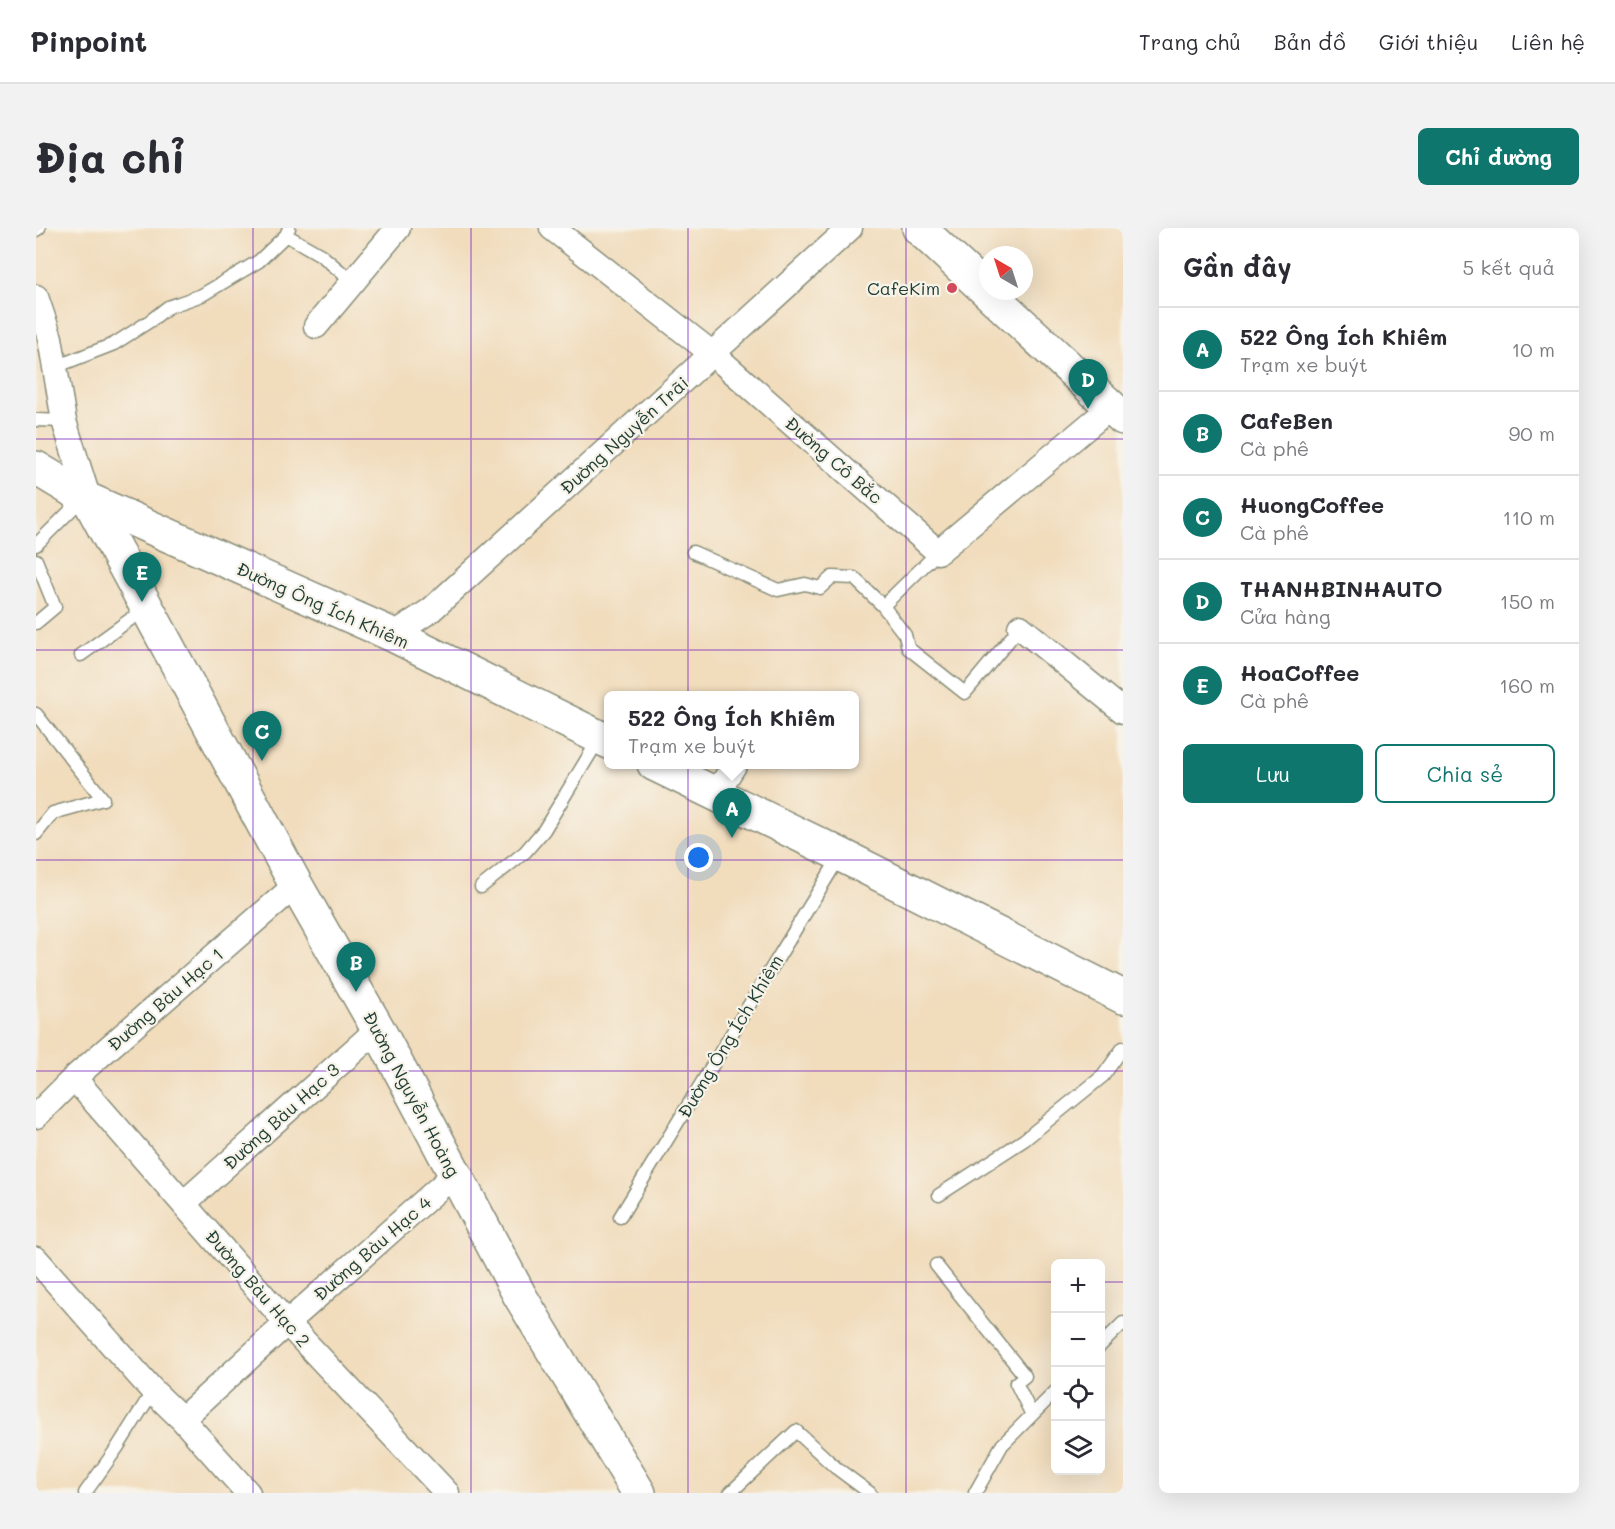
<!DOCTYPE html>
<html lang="vi">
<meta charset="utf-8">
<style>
body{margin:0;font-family:Mali,sans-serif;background:#f2f2f3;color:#2b2b33}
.controls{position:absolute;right:18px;bottom:18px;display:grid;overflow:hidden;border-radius:9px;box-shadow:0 6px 24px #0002}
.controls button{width:54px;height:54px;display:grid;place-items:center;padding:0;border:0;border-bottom:2px solid #e1e1e2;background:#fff;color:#2b2b33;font:30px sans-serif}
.compass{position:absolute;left:943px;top:18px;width:54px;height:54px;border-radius:50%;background:#fff;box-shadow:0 6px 24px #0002;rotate:321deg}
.you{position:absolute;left:663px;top:630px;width:21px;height:21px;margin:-15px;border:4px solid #fff;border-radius:50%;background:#1a73e8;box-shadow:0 0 0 9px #1a73e833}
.badge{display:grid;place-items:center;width:39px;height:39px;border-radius:50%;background:#0f766e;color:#fff;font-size:20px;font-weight:700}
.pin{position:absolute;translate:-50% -50px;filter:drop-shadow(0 2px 3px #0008)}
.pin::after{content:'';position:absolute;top:32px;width:21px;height:18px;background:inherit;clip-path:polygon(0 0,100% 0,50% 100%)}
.popup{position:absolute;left:568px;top:463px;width:255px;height:78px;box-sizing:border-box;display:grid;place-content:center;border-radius:9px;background:#fff;filter:drop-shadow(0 2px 4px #0005);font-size:20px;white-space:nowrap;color:#7c7c81}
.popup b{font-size:22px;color:#2b2b33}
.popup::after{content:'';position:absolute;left:50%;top:100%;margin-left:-12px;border:12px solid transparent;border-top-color:#fff}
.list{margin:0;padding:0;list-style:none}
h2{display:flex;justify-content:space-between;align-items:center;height:78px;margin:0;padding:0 24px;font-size:26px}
h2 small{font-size:20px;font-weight:400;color:#7c7c81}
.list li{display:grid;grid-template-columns:39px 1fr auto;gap:18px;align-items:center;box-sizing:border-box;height:84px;padding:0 24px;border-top:2px solid #e1e1e2}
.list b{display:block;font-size:22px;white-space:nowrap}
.list p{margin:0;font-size:20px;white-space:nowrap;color:#7c7c81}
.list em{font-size:20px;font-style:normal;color:#7c7c81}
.actions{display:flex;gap:12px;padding:18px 24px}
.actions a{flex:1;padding:14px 0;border:2px solid #0f766e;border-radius:9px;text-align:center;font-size:21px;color:#0f766e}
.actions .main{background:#0f766e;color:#fff}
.icon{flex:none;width:33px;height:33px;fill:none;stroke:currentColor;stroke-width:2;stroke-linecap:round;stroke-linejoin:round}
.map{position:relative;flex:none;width:1087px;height:1265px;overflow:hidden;border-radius:9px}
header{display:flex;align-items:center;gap:36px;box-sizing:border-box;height:84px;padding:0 30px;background:#fff;border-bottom:2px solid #e1e1e2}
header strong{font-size:28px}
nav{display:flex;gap:33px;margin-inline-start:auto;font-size:21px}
.intro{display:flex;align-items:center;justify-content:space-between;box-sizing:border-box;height:144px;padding:0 36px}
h1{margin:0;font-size:42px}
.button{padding:15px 27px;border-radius:9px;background:#0f766e;color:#fff;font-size:21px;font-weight:700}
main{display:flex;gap:36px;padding:0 36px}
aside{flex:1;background:#fff;border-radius:9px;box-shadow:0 6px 24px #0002}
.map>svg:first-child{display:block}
</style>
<header>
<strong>Pinpoint</strong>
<nav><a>Trang chủ</a><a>Bản đồ</a><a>Giới thiệu</a><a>Liên hệ</a></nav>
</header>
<div class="intro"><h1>Địa chỉ</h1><a class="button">Chỉ đường</a></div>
<main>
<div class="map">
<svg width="1087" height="1265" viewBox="0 0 1087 1265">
<rect width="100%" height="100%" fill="#f7f3e8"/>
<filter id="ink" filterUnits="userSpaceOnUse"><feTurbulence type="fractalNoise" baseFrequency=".0167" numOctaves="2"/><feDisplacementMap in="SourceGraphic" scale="12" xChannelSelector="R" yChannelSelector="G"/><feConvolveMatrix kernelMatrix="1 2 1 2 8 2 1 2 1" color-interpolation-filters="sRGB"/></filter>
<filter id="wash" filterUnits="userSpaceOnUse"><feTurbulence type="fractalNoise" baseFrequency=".008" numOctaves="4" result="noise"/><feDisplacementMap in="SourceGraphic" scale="24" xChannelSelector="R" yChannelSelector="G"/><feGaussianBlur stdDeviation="1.35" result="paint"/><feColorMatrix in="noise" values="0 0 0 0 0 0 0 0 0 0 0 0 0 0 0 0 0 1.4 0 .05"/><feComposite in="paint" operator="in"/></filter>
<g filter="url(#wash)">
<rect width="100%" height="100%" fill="#f1dcbc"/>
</g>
<g filter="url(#ink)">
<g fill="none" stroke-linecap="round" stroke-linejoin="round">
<defs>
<path id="lane" d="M0 2 3 0
M250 7 285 27 317 54
M19 139 78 116 114 93 132 79 166 67 223 33 250 7 253 0
M0 192 28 193
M0 317 46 271
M657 324 742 362 769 356 784 360 796 349 818 350 847 378 902 324
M0 332 19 379 0 395
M847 378 869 407 872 420 929 465 984 399
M45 427 110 380
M0 486 67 571 17 585 0 606
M445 659 489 624 508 602 563 511
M903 967 988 912 1067 848 1087 820
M584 989 804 628
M900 1037 989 1148 980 1155 996 1187
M1064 1118 1087 1095
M49 1265 81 1220 117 1163
M694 1265 760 1203 799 1239 834 1265
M939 1265 966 1217 1020 1163"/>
<path id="street" d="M516 0 678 127 902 324 1075 179
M0 69 14 110 28 193 53 272
M280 98 362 0
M984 399 1087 483
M357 407 395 382 814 0
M679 567 699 536
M38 850 251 1095 411 1265
M0 888 38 850 260 657
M148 975 342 801
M0 1031 117 1163 146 1191 212 1265
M146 1191 251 1095 419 946"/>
<path id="secondary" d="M883 0 1087 190
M0 240 53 272 357 407 573 514
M53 272 260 657 342 801 484 1068 603 1265
M618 536 805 627 1087 769"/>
</defs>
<use href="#lane" stroke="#888c78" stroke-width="15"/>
<use href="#street" stroke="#888c78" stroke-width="27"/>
<use href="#secondary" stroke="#888c78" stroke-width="36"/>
<use href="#lane" stroke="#fff" stroke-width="12"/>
<use href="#street" stroke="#fff" stroke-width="24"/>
<use href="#secondary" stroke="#fff" stroke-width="33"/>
</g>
</g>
<path fill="none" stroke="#7b2cbf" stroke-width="1.5" stroke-opacity="0.55" d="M217 0V1265M435 0V1265M652 0V1265M870 0V1265M0 211H1087M0 422H1087M0 632H1087M0 843H1087M0 1054H1020M1064 1054H1087"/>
<circle fill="#d1495b" stroke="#f7f3e8" stroke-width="2" cx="916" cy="60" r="6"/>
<g text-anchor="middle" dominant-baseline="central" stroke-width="4.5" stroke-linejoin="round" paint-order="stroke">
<g font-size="18" fill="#1f3d34" stroke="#f7f3e8" text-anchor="end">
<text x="904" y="60">CafeKim</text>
</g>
<g font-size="18" fill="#1f3d34" stroke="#f7f3e8">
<text transform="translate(588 207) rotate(-42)">Đường Nguyễn Trãi</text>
<text transform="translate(798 232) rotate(41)">Đường Cô Bắc</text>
<text transform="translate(287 377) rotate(24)">Đường Ông Ích Khiêm</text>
<text transform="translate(129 771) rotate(-41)">Đường Bàu Hạc 1</text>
<text transform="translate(694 808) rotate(-59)">Đường Ông Ích Khiêm</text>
<text transform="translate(376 866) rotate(62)">Đường Nguyễn Hoàng</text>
<text transform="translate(245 888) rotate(-42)">Đường Bàu Hạc 3</text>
<text transform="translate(336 1020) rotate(-41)">Đường Bàu Hạc 4</text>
<text transform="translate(222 1060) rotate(49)">Đường Bàu Hạc 2</text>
</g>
</g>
</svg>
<div class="controls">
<button>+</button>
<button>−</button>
<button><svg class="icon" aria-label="locate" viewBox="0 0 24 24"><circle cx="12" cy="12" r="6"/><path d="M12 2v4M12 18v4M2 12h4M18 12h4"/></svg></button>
<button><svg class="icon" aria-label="layers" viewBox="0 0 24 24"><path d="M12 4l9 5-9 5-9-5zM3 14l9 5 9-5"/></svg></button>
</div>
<svg class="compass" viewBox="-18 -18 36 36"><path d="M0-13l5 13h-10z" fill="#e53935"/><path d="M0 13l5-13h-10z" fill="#7c7c81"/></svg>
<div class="you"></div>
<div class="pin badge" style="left:696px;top:610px">A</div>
<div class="popup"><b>522 Ông Ích Khiêm</b>Trạm xe buýt</div>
<div class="pin badge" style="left:320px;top:764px">B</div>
<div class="pin badge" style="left:226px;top:533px">C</div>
<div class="pin badge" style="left:1052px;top:181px">D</div>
<div class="pin badge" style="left:106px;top:374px">E</div>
</div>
<aside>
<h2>Gần đây<small>5 kết quả</small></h2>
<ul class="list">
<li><span class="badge">A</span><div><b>522 Ông Ích Khiêm</b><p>Trạm xe buýt</p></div><em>10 m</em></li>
<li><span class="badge">B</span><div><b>CafeBen</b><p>Cà phê</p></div><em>90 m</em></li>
<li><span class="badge">C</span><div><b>HuongCoffee</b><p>Cà phê</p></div><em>110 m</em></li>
<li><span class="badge">D</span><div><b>THANHBINHAUTO</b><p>Cửa hàng</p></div><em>150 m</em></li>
<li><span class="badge">E</span><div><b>HoaCoffee</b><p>Cà phê</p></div><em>160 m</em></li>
</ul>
<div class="actions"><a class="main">Lưu</a><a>Chia sẻ</a></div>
</aside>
</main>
